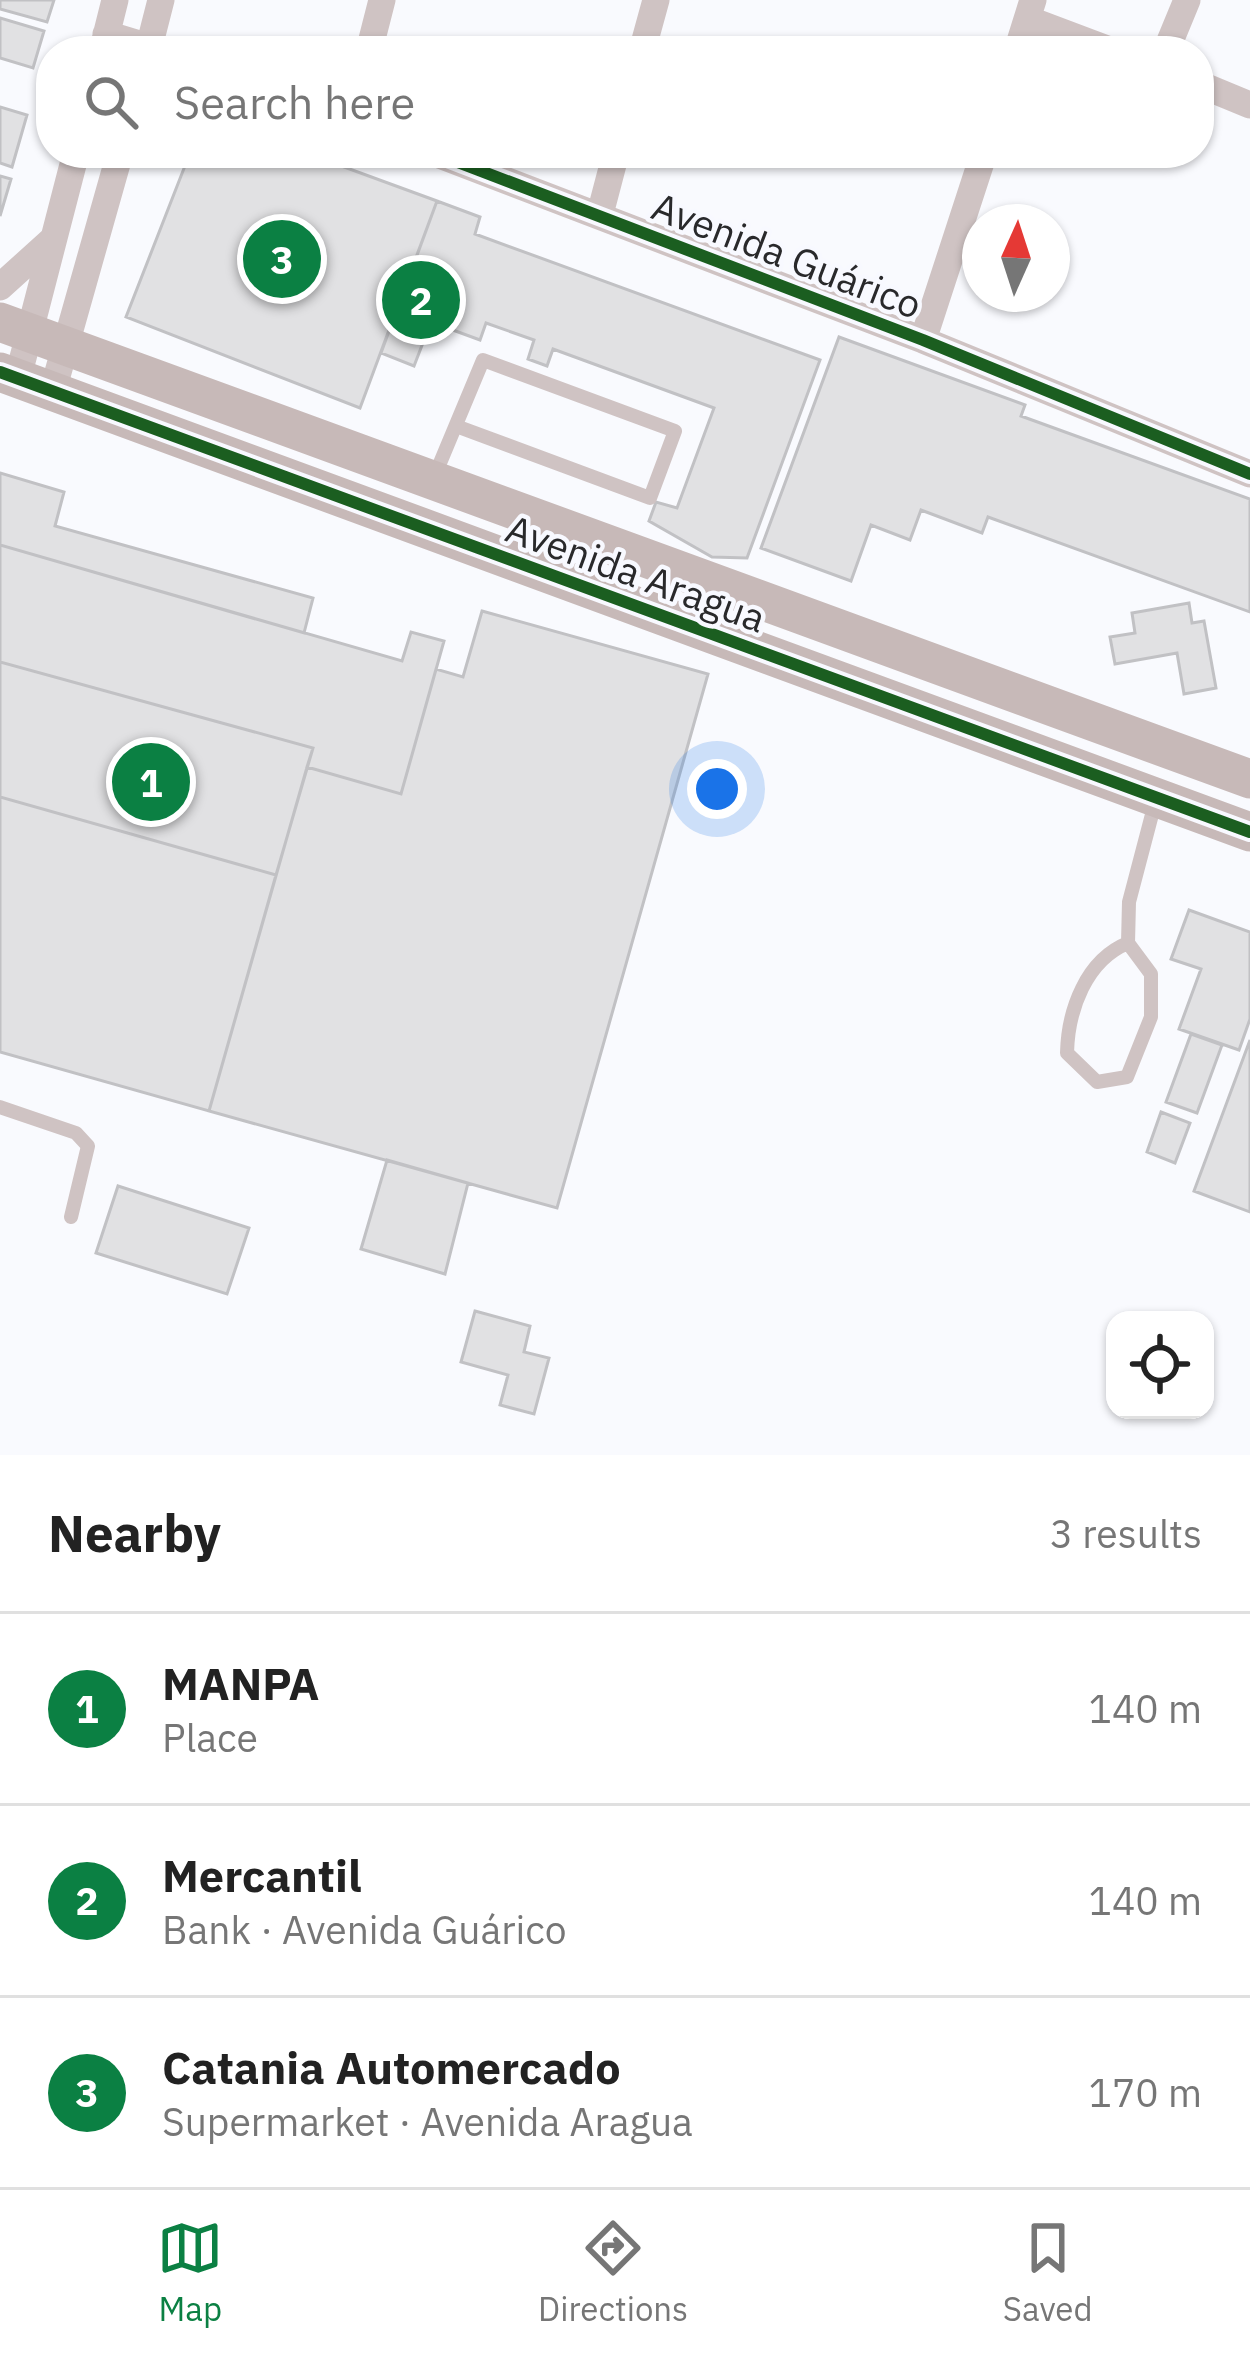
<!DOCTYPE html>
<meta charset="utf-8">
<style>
body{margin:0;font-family:"IBM Plex Sans",sans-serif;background:#f2f2f2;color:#222}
.controls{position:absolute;right:36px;bottom:36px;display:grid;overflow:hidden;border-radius:24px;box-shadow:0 3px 9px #0004}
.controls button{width:108px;height:108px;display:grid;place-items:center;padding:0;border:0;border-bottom:3px solid #e0e0e0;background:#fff;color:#222;font:60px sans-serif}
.compass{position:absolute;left:962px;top:204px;width:108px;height:108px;border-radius:50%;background:#fff;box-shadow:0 3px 9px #0004;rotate:3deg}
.you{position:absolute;left:717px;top:789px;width:42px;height:42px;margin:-30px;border:9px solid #fff;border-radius:50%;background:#1a73e8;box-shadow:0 0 0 18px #1a73e833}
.badge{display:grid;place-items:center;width:78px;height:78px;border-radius:50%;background:#0b8043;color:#fff;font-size:39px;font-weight:700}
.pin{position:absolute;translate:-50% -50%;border:6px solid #fff;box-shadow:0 3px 12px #0006}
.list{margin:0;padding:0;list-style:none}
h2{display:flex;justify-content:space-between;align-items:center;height:156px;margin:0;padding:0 48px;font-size:51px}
h2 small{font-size:39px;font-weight:400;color:#767676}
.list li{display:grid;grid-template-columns:78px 1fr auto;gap:36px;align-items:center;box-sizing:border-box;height:192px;padding:0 48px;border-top:3px solid #e0e0e0}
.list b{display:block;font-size:45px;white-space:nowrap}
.list p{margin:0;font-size:39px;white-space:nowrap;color:#767676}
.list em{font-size:39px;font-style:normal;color:#767676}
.icon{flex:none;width:66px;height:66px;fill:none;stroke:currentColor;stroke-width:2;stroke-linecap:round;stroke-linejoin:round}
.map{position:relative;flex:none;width:1250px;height:1455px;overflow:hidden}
.search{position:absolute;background:#fff;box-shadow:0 3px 9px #0004;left:36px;right:36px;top:36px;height:132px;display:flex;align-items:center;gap:30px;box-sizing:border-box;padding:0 42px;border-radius:48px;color:#767676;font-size:45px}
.sheet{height:732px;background:#fff}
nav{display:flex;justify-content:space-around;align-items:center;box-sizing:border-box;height:168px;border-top:3px solid #e0e0e0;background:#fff;font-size:33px;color:#767676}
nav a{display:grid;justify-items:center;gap:6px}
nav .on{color:#0b8043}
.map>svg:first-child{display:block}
</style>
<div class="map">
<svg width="1250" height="1455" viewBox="0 0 1250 1455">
<rect width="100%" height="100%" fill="#f9fafe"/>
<path fill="#e1e1e3" stroke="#c1c1c4" stroke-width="3" d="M0 0H54L47 22 0 9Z
M0 18 44 31 33 68 0 58Z
M0 107 27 115 12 167 0 163Z
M190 153H306L437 201 360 408 126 317Z
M0 176 11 179 0 216Z
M437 201 480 217 475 234 820 360 747 558 712 557 649 521 656 502 677 508 714 408 553 349 547 366 528 359 534 340 486 323 480 340 431 322 414 366 381 353Z
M839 337 1025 405 1021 416 1250 499V612L988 517 982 533 921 510 910 540 871 525 851 581 761 548Z
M0 473 64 492 55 526 313 598 304 633 0 545Z
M0 545 402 661 411 632 444 641 401 794 307 767 313 748 0 662Z
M1189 603 1192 623 1204 621 1216 688 1184 694 1177 653 1115 664 1110 637 1135 633 1132 613Z
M482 611 708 674 557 1208 209 1111 307 767 401 794 436 669 463 677Z
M0 662 313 748 276 875 0 797Z
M0 797 276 875 209 1111 0 1052Z
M1189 910 1250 932V1019L1239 1050 1179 1029 1201 969 1171 959Z
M1191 1034 1222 1045 1197 1113 1166 1102Z
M1250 1040V1212L1194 1191Z
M1161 1112 1190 1123 1175 1163 1147 1152Z
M387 1160 468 1183 445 1274 361 1249Z
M118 1186 249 1228 227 1294 96 1253Z
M475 1311 530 1326 524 1352 549 1358 534 1414 500 1405 508 1375 461 1362Z"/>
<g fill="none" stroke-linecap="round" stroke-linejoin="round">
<path stroke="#cfc3c3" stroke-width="14" d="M435 475 483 360 675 431 650 498 456 426
M1128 943C1086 960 1068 1010 1067 1053L1097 1082 1127 1077 1151 1017V974L1128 943 1129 902 1155 803
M0 1107 76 1133 88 1146 71 1217"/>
<path stroke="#cfc3c3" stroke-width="27" d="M1027 19 1112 51
M106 34 162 51
M103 48 115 0
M148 51 161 0
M369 51 382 0
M642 51 656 0
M1017 51 1033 0
M1166 51 1187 0
M1199 84 1250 105
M434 153 923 340 1250 474
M600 214 616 153
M0 287 52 240
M923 340 984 153
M18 377 76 153
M53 390 120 153"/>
<path stroke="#c7b9b8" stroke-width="39" d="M0 322 1250 779
M0 372 1250 832"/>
<defs>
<path id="cycleway" d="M434 153 923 340 1250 474
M0 372 1250 832"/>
</defs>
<use href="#cycleway" stroke="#f8f9ff" stroke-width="20"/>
<use href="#cycleway" stroke="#1b5e20" stroke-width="12"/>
</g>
<g text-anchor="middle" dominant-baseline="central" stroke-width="9" stroke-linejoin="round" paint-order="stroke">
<g font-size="39" fill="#29292b" stroke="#f8f9ff">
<text transform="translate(787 255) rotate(21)">Avenida Guárico</text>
<text transform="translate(636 573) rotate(20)">Avenida Aragua</text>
</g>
</g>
</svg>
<div class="controls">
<button><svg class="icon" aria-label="locate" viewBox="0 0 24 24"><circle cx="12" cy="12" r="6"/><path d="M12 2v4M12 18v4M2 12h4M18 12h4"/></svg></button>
</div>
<svg class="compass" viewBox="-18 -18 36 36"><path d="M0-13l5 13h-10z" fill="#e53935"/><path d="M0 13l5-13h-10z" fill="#767676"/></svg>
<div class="you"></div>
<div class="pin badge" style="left:151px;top:782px">1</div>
<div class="pin badge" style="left:421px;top:300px">2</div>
<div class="pin badge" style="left:282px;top:259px">3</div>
<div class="search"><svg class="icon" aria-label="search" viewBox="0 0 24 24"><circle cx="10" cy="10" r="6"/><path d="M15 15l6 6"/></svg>Search here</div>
</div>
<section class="sheet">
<h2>Nearby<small>3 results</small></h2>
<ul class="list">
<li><span class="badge">1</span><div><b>MANPA</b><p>Place</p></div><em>140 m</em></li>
<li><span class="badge">2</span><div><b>Mercantil</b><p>Bank · Avenida Guárico</p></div><em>140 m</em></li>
<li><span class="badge">3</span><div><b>Catania Automercado</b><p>Supermarket · Avenida Aragua</p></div><em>170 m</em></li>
</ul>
</section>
<nav>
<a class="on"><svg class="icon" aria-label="map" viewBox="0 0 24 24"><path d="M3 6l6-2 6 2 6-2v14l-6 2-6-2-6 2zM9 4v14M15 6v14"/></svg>Map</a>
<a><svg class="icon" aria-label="directions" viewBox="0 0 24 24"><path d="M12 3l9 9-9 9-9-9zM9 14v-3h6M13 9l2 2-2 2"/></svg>Directions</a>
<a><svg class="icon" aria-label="saved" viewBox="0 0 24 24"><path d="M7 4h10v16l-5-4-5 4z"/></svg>Saved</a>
</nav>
